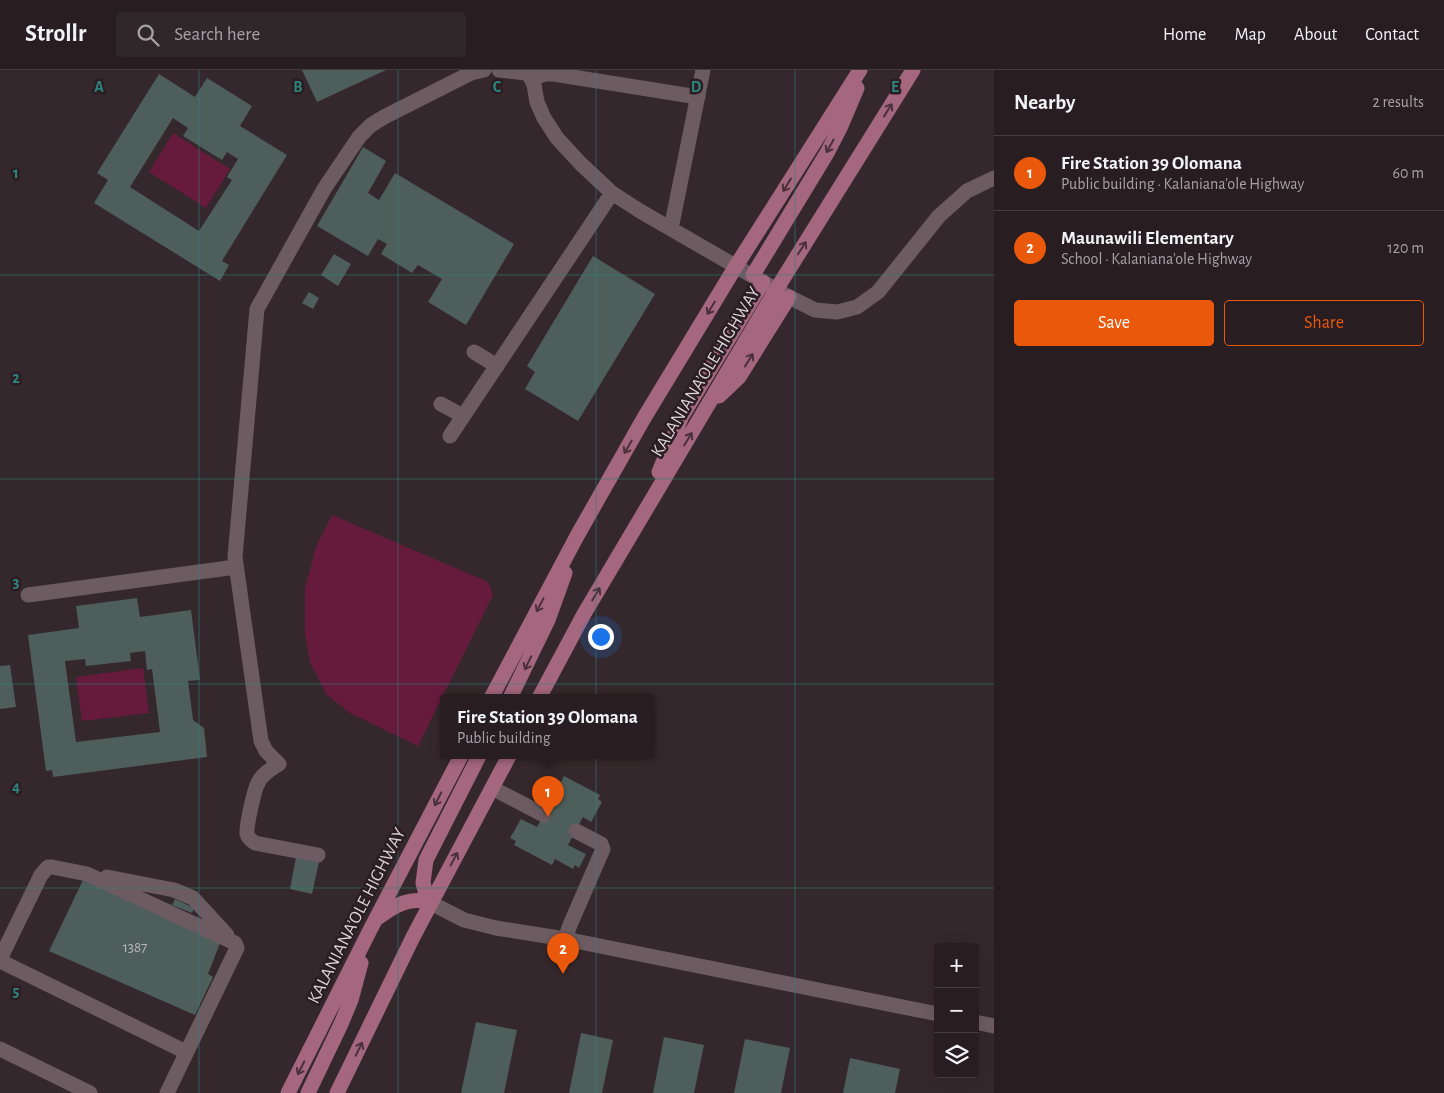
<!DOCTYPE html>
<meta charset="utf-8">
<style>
body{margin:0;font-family:"Alegreya Sans",sans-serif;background:#30272a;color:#f1f3f6}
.controls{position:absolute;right:15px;bottom:15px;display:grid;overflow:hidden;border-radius:5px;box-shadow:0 5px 20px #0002}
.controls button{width:45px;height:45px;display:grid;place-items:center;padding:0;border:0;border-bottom:1px solid #443c3f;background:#281e21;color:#f1f3f6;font:25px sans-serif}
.you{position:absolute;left:600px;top:566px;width:18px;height:18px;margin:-12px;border:4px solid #fff;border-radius:50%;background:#1a73e8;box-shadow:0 0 0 8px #1a73e833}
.badge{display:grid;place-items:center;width:32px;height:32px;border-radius:50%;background:#ea580c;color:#fff;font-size:16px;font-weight:700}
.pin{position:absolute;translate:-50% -41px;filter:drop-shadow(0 1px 2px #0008)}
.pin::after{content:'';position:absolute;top:26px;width:18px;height:15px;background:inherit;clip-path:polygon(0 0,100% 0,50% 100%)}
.popup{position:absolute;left:440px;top:624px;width:215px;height:65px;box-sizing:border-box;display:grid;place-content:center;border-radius:5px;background:#281e21;filter:drop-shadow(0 1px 4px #0005);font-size:16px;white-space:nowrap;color:#a5a2a5}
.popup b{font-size:19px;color:#f1f3f6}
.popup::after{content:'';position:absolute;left:50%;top:100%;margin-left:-10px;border:10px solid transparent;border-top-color:#281e21}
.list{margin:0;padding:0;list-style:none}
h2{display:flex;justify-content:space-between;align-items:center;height:65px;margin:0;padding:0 20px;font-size:21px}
h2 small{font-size:16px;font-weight:400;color:#a5a2a5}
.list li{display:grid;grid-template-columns:32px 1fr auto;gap:15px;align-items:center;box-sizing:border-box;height:75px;padding:0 20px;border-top:1px solid #443c3f}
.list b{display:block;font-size:19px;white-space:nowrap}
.list p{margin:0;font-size:16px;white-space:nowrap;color:#a5a2a5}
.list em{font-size:16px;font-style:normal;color:#a5a2a5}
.actions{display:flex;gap:10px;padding:15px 20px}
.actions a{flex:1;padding:11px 0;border:1px solid #ea580c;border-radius:5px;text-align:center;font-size:18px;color:#ea580c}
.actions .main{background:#ea580c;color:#fff}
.icon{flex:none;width:28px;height:28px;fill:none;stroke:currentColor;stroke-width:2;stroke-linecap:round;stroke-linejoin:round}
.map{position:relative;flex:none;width:994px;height:1023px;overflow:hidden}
header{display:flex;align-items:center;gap:30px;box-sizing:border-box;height:70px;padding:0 25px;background:#281e21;border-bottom:1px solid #443c3f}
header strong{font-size:24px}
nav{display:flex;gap:28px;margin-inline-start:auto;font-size:18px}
.search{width:350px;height:45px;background:#30272a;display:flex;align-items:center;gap:12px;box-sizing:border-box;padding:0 18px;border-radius:5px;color:#a5a2a5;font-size:19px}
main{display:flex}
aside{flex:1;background:#281e21}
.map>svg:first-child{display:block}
</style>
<header>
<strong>Strollr</strong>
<div class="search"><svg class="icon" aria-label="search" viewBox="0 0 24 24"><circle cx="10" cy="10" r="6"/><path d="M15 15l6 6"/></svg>Search here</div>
<nav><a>Home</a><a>Map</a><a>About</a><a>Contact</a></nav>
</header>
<main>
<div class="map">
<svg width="994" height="1023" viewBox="0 0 994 1023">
<rect width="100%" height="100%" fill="#35282c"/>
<path fill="#671b3c" d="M173 63 230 99 206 138 149 102Z
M332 445 488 512 493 525 418 676 350 643 326 624 310 592 305 564V518L316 477Z
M143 598 149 643 82 651 76 607Z"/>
<path fill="#4e5e5b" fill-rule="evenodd" d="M302 0H386L317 32Z
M159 4 195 27 207 8 252 36 240 56 287 85 222 191 229 195 220 211 94 133 108 110 97 103ZM173 48 188 58 183 66 222 90 227 82 238 89 227 107 232 110 199 161 130 117Z
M363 77 386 91 368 123 379 130 395 103 514 174 466 255 428 232 442 209 418 195 412 203 381 184 387 174 378 169 368 186 317 156Z
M334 184 351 194 338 216 321 205Z
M593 186 655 224 578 351 525 319 535 302 527 296Z
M309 222 319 228 313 239 302 233Z
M137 528 140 547 191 540 200 610 188 611 193 650 204 658 207 687 53 707 52 700 46 701 28 565 79 558 76 536ZM145 581 147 600 152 599 160 662 76 672 65 591 85 589 86 596 131 591 130 583Z
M10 595 16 637 0 639V596Z
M564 706 600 725 598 729 602 732 591 752 583 747 568 775 586 784 579 798 575 795 573 799 555 789 552 795 514 775 516 771 510 768 521 749 537 757 551 731 537 723 545 708 550 710 552 707 561 712Z
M296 787 319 792 312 824 290 819Z
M83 810 220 873 208 904 213 907 195 945 49 881Z
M175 829 194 838 192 843 172 835Z
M476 952 517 960 504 1023H461Z
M581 963 613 970 602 1023H569Z
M664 967 704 975 694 1023H653Z
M745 969 790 978 781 1023H734Z
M850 988 900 999 895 1023H843Z"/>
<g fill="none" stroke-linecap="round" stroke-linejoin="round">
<path stroke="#6c5c61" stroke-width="15" d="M499 0 526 3 531 8 534 15 537 32 544 48 557 68 580 93 612 123 640 141 789 227 815 240 837 242 857 237 878 222 939 146 967 121 994 108
M531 8 546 4H554L698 27
M671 159 703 0
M474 282 497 296
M441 334 463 346
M450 366 612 123
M28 525 236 497
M492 718 544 745
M318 785 255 773C252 771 248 768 247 764 246 757 254 720 258 713 262 704 271 699 279 694L266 681 261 671 235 487 257 239 324 119 359 67 371 55 384 47 471 3 484 0
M107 807 174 820 193 828 227 865
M431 833 464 850 496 858 565 869 938 944
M565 869 570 855 603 779 601 774 576 761
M0 889 41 805 48 797H52L87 804 235 873 237 878 167 1023
M0 891 186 982
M975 952 994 956
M0 979 90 1023"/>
<path stroke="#a5677d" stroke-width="15" d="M753 205 827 83 840 58 857 18
M719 326 739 307 789 227
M659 402 682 346 763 212
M491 628 577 466 644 348 736 196 860 0
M510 628 548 550 565 503
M539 628 584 544 776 220 913 0
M431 833 426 824 423 813 426 790 479 686
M379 847C395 835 411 826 431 833
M288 1023 370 860 461 686
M308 1023 341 954 351 930 361 893
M337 1023 413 867 509 686"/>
</g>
<defs><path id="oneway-shaft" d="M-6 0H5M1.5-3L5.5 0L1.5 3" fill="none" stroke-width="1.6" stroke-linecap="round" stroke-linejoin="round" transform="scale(1.25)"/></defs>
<g stroke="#4a3039">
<use href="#oneway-shaft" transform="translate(888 40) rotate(-58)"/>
<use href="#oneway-shaft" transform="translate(830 76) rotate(119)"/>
<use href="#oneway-shaft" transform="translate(787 115) rotate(122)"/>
<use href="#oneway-shaft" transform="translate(802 178) rotate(-57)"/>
<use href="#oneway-shaft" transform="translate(711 238) rotate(121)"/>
<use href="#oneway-shaft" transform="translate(749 290) rotate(-58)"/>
<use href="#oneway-shaft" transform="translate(688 369) rotate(-59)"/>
<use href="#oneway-shaft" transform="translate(628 377) rotate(120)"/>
<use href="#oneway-shaft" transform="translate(596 524) rotate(-59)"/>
<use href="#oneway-shaft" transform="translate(540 535) rotate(118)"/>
<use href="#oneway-shaft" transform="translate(528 593) rotate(116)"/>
<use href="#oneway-shaft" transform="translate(438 729) rotate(117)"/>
<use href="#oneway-shaft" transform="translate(454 789) rotate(-62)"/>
<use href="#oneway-shaft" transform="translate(359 979) rotate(-64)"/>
<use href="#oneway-shaft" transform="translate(301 998) rotate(117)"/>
</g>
<path fill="none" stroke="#2e847e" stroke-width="1" stroke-opacity="0.55" d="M199 0V1023M398 0V1023M596 0V1023M795 0V1023M0 205H994M0 409H994M0 614H994M0 818H994"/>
<g text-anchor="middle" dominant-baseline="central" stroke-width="5" stroke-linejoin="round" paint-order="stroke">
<g font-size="15" fill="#bab7b9">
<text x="135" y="877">1387</text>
</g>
<g font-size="18" fill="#ded5d8" stroke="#2b1e22">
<text transform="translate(706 302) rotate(-59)">KALANIANA’OLE HIGHWAY</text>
<text transform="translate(357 846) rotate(-63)">KALANIANA’OLE HIGHWAY</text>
</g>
</g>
<g font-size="16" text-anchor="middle" font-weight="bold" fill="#2e847e" stroke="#2b1e22" stroke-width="5" stroke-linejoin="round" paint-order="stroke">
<text x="99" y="22">A</text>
<text x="298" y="22">B</text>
<text x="497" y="22">C</text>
<text x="696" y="22">D</text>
<text x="895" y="22">E</text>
<text x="16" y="108">1</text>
<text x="16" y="313">2</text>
<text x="16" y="517">3</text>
<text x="16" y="722">4</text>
<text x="16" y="926">5</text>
</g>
</svg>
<div class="controls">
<button>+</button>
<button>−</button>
<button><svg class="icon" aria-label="layers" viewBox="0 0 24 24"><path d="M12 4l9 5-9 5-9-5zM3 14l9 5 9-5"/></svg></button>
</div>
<div class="you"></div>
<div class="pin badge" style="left:548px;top:747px">1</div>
<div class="popup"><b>Fire Station 39 Olomana</b>Public building</div>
<div class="pin badge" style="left:563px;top:904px">2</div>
</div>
<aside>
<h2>Nearby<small>2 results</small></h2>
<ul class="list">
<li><span class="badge">1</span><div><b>Fire Station 39 Olomana</b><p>Public building · Kalaniana’ole Highway</p></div><em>60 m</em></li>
<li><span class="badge">2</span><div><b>Maunawili Elementary</b><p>School · Kalaniana’ole Highway</p></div><em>120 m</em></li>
</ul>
<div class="actions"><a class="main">Save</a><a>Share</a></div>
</aside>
</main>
